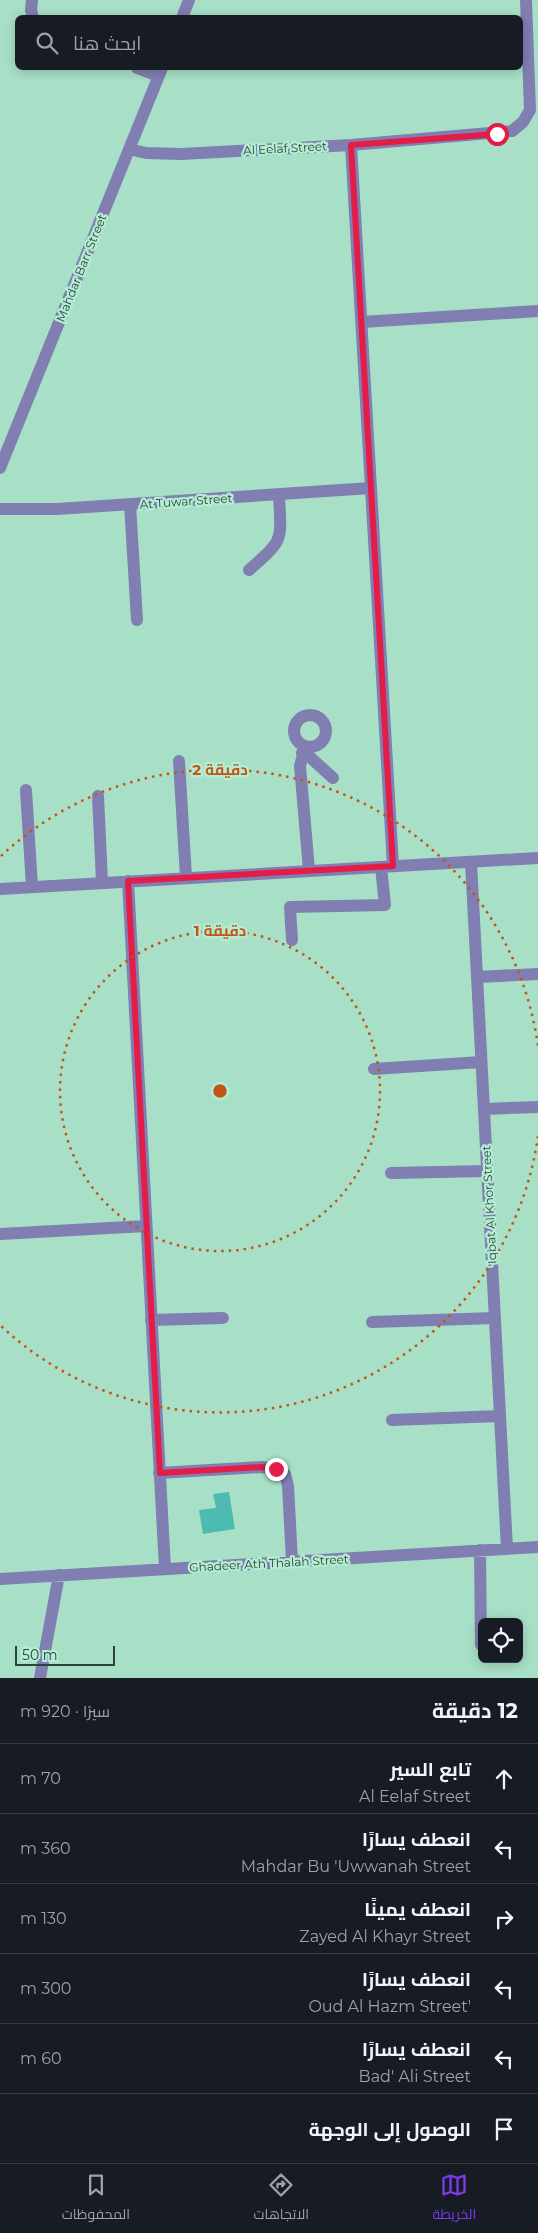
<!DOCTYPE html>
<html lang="ar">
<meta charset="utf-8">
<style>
body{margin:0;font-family:Montserrat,Cairo,sans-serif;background:#242831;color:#f1f3f6;direction:rtl}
.controls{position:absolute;right:15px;bottom:15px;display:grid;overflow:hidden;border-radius:8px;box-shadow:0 2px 12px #0003}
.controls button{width:45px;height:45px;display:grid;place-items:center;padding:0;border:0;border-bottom:1px solid #363941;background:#171b24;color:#f1f3f6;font:25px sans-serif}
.scale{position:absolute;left:15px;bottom:12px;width:100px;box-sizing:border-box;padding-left:5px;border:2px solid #2c4339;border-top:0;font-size:14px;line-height:18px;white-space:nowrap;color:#2c4339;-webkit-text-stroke:4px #b4edd4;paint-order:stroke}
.stop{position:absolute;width:15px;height:15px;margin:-11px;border:4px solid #e11d48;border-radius:50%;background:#fff}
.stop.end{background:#e11d48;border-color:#fff;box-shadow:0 1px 5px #0008}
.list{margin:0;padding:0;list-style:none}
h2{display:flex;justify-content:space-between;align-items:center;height:65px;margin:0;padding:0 20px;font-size:21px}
h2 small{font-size:16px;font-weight:400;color:#9ea1a6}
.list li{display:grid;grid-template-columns:32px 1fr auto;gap:15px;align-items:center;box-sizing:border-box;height:70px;padding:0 20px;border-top:1px solid #363941}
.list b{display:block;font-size:19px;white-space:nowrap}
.list p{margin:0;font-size:16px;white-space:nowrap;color:#9ea1a6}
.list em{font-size:16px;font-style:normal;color:#9ea1a6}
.icon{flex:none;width:28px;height:28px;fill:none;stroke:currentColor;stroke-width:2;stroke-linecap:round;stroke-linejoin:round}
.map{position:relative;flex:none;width:538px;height:1678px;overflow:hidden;direction:ltr}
.search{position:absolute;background:#171b24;box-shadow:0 2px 12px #0003;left:15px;right:15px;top:15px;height:55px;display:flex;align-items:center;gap:12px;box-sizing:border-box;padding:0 18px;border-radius:8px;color:#9ea1a6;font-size:19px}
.sheet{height:485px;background:#171b24}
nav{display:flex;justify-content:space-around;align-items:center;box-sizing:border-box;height:70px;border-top:1px solid #363941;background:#171b24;font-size:14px;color:#9ea1a6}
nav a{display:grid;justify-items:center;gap:2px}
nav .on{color:#7c3aed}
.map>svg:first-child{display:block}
</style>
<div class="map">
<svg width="538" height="1678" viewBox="0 0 538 1678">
<rect width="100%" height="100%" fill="#a8e0c7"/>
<path fill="#4dbbaf" d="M229 1492 235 1529 203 1534 199 1510 216 1508 213 1494Z"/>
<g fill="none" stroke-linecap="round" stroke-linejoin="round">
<path stroke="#817eb1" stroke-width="12" d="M32 0 31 10 33 18
M182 18 189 0
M137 68 158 76
M351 145 393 866
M129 149 146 153 181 154 351 145 512 131 523 122 530 110 526 0
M362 322 538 311
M0 468 162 68
M130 504 137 620
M0 509H57L371 488
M249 570C285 538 281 542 279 495
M294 731a16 16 0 1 1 32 0a16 16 0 1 1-32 0Z
M305 747 300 766 309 870
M302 753 311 758 333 778
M179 761 186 877
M26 790 32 887
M98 796 102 882
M471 862 507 1549
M128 881 165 1569
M0 889 538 858
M292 940 290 907 385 905 381 867
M477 977 538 974
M374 1069 481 1062
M484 1109 538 1107
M391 1173 487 1171
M0 1234 146 1226
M151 1320 223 1318
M372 1322 495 1318
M392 1420 500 1416
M159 1473 262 1467 276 1469 285 1474 288 1486 292 1561
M480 1550 481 1645
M0 1579 538 1547
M40 1678 59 1575"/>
</g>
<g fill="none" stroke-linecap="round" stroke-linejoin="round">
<path stroke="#e11d48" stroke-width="6" d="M276 1469 262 1467 160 1473 128 881 393 866 351 145 497 134"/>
</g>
<g fill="none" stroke="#c25515" stroke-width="2.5" stroke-dasharray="2.5 5">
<circle cx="220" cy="1091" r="160"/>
<path d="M538 1136A321 321 0 0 1 1 1326M1 856A321 321 0 0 1 538 1046"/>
</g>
<g text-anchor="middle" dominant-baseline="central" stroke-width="4.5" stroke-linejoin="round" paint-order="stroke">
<g font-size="12" fill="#2c4339" stroke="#b4edd4">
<text transform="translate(285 148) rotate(-3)">Al Eelaf Street</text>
<text transform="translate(81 268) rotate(-68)">Mahdar Barr Street</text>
<text transform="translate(186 501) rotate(-4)">At Tuwar Street</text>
<text transform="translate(489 1206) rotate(-93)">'Iqbat Al Khor Street</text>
<text transform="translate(269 1563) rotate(-3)">Ghadeer Ath Thalah Street</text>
</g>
</g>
<circle cx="220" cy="1091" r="8" fill="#c25515" stroke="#b4edd4" stroke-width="2.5"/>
<g font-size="15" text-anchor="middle" font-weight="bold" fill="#c25515" stroke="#b4edd4" stroke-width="4.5" stroke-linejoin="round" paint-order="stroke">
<text x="220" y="775">2 دقيقة</text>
<text x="220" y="936">1 دقيقة</text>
</g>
</svg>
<div class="controls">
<button><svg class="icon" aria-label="locate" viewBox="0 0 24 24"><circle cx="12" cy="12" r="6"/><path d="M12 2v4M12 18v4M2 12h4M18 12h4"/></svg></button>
</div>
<div class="scale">50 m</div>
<div class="stop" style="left:497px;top:134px"></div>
<div class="stop end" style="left:276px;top:1469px"></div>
<div class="search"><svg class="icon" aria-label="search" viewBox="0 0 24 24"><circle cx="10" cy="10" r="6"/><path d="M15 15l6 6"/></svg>ابحث هنا</div>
</div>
<section class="sheet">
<h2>12 دقيقة<small>سيرًا · 920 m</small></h2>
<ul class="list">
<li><svg class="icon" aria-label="ahead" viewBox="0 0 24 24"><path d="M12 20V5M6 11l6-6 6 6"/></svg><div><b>تابع السير</b><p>Al Eelaf Street</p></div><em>70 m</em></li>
<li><svg class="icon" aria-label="left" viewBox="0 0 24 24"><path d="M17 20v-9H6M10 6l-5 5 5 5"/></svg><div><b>انعطف يسارًا</b><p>Mahdar Bu 'Uwwanah Street</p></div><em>360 m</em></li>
<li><svg class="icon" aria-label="right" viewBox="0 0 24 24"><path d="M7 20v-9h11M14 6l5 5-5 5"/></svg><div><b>انعطف يمينًا</b><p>Zayed Al Khayr Street</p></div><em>130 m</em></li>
<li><svg class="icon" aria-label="left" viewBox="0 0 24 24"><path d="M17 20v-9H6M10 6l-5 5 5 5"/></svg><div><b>انعطف يسارًا</b><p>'Oud Al Hazm Street</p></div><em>300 m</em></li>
<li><svg class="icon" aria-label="left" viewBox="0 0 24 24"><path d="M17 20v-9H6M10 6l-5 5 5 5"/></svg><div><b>انعطف يسارًا</b><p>Bad' Ali Street</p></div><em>60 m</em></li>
<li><svg class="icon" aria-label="arrive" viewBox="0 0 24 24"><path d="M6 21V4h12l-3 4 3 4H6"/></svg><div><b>الوصول إلى الوجهة</b></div></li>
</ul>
</section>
<nav>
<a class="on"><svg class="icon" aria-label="map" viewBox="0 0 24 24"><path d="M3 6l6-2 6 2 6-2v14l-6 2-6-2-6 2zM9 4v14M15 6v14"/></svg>الخريطة</a>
<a><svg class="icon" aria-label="directions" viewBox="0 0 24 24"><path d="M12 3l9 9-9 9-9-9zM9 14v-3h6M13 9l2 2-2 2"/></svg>الاتجاهات</a>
<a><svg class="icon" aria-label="saved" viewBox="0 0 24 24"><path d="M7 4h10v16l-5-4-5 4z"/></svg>المحفوظات</a>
</nav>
